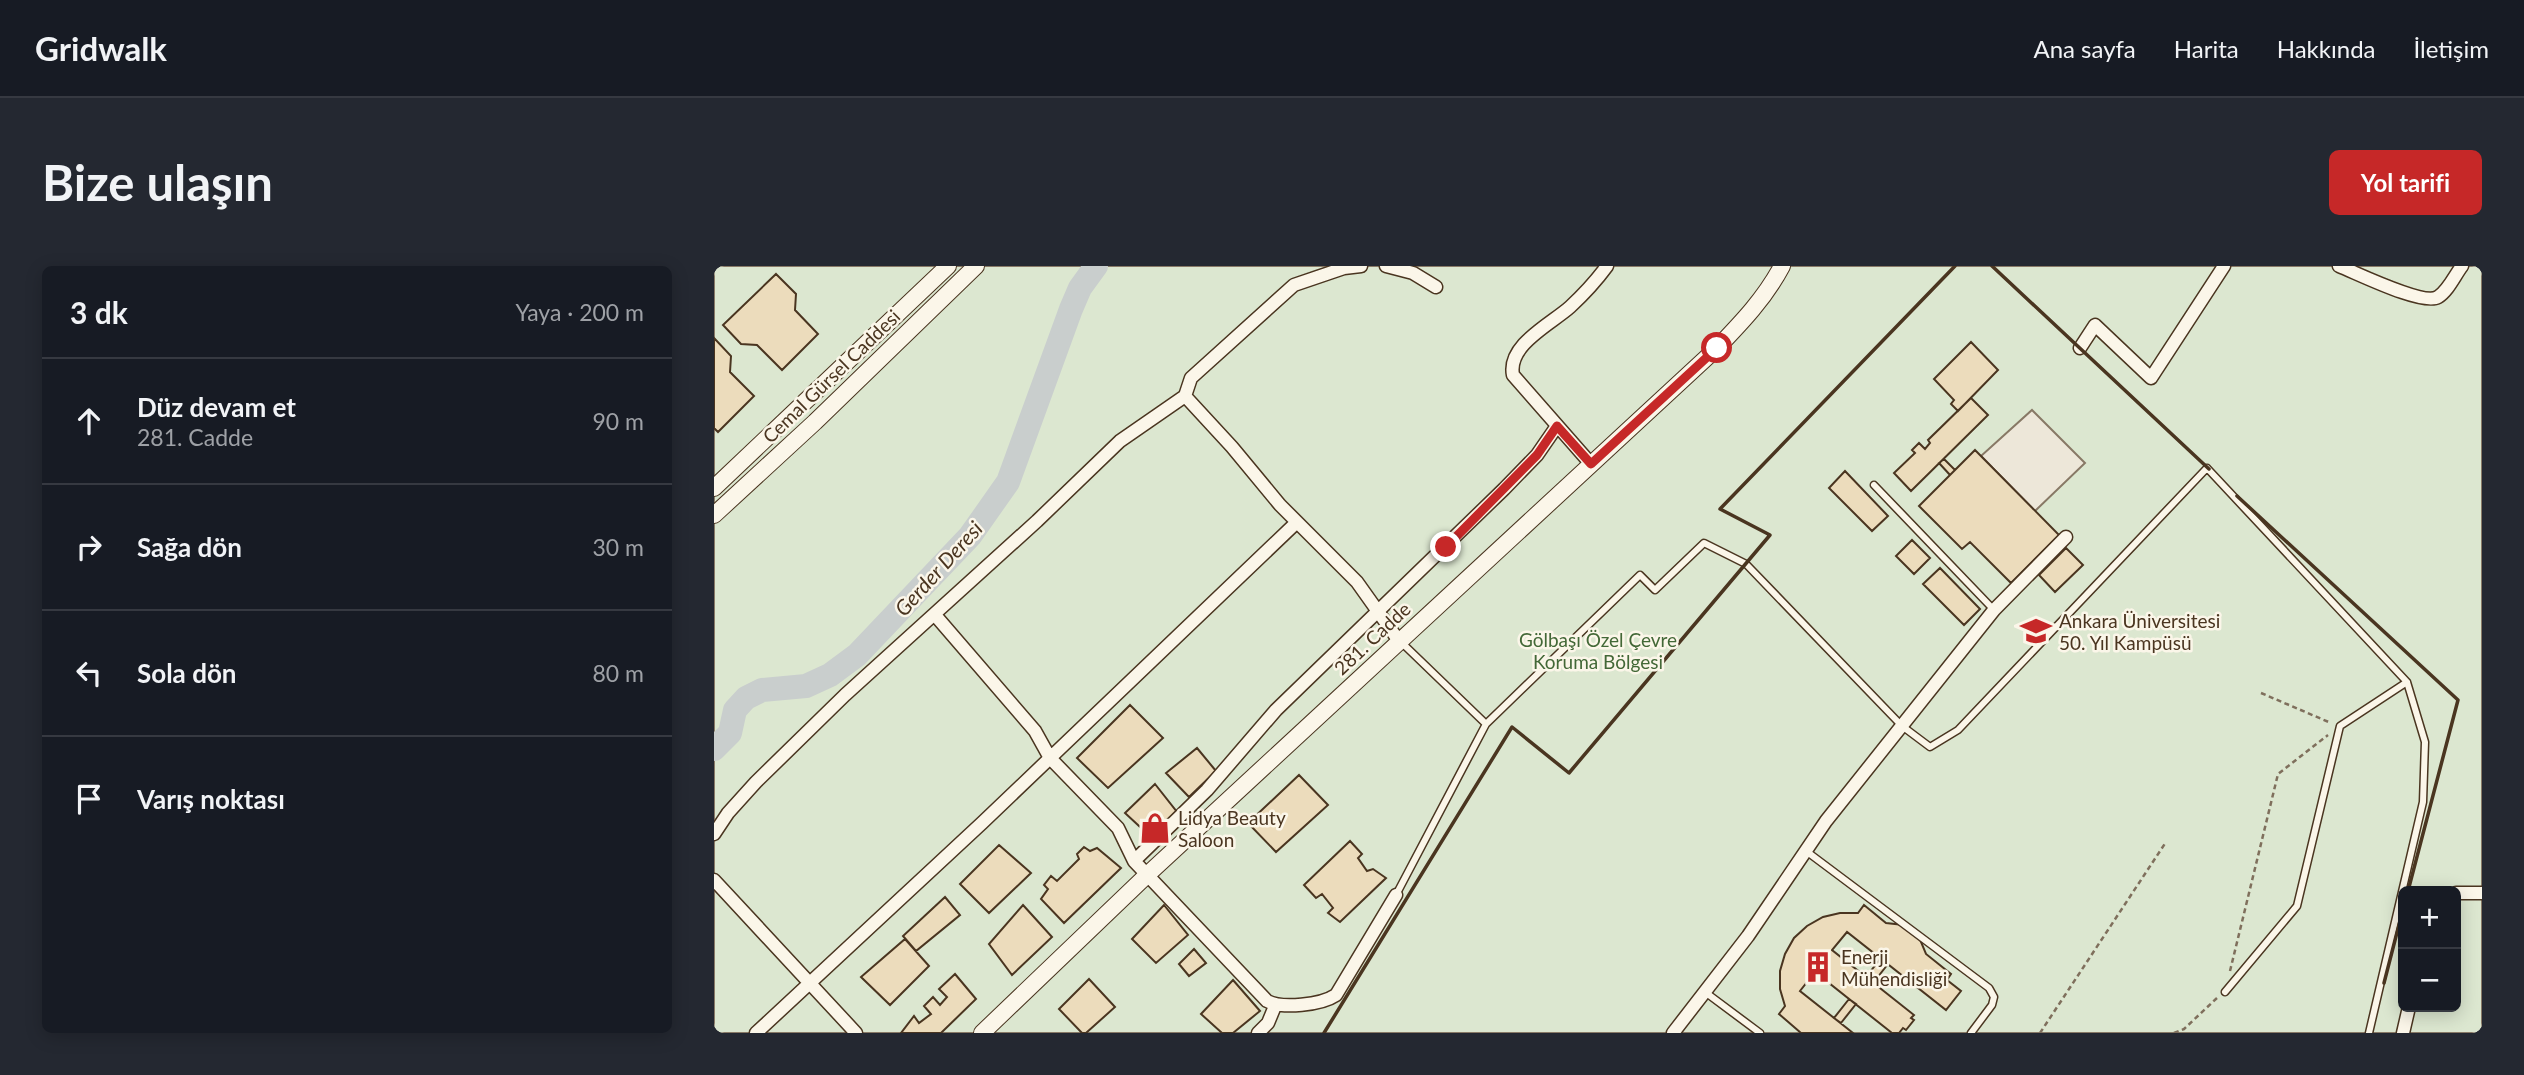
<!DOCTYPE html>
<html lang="tr">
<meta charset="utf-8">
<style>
body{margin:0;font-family:Lato,sans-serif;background:#242831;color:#f1f3f6}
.controls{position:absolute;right:21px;bottom:21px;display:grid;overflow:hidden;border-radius:10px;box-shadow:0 4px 18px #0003}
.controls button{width:63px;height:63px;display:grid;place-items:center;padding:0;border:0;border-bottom:2px solid #363941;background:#171b24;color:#f1f3f6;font:35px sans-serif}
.stop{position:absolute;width:21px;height:21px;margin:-16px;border:5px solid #c62828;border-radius:50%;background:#fff}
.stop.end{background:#c62828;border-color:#fff;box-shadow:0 2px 7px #0008}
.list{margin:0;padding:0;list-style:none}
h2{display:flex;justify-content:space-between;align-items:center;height:91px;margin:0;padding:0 28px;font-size:30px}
h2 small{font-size:23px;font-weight:400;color:#9ea1a6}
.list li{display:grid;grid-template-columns:46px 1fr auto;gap:21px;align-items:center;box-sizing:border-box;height:126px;padding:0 28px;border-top:2px solid #363941}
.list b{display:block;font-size:26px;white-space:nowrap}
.list p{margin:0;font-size:23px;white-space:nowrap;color:#9ea1a6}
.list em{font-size:23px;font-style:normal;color:#9ea1a6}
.icon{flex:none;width:38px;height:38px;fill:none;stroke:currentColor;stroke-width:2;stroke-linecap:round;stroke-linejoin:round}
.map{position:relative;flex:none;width:1768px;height:767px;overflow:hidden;border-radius:10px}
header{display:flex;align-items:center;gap:42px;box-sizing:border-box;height:98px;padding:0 35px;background:#171b24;border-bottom:2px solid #363941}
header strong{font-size:33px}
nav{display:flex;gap:38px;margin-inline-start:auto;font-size:24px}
.intro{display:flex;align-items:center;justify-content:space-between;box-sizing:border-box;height:168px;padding:0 42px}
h1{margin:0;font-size:49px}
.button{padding:18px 32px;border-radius:10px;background:#c62828;color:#fff;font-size:24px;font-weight:700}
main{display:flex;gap:42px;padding:0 42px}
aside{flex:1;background:#171b24;border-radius:10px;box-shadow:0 4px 18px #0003}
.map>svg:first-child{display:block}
</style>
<header>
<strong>Gridwalk</strong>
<nav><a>Ana sayfa</a><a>Harita</a><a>Hakkında</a><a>İletişim</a></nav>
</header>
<div class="intro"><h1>Bize ulaşın</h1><a class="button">Yol tarifi</a></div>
<main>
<aside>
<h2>3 dk<small>Yaya · 200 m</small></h2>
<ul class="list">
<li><svg class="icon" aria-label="ahead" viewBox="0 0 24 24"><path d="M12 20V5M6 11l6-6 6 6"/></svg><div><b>Düz devam et</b><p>281. Cadde</p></div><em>90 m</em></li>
<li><svg class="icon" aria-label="right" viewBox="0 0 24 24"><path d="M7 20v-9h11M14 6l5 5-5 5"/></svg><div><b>Sağa dön</b></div><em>30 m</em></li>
<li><svg class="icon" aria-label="left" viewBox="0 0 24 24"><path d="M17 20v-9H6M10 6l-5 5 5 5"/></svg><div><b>Sola dön</b></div><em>80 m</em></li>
<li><svg class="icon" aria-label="arrive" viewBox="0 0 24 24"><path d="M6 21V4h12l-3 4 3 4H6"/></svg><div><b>Varış noktası</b></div></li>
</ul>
</aside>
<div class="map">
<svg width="1768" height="767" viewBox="0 0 1768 767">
<rect width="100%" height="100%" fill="#fbf6e9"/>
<path fill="#dce7d0" stroke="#887966" stroke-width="2" fill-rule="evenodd" d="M0 0H1768V767H0ZM1689 625H1742V741H1689Z"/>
<path fill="#ede7d9" stroke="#887966" stroke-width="2" d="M1318 144 1371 197 1321 245 1267 190Z"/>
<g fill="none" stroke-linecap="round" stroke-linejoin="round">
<path stroke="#c9cecd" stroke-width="24" d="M0 483 16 467 21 444 32 432 48 424 92 420 116 409 143 389 256 270 294 216 357 43 366 22 382 0"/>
</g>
<path fill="#ecdcbc" stroke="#4a3520" stroke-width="2" d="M62 8 82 28 81 44 104 68 68 104 43 79 27 78 9 59Z
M0 72 17 90 16 106 40 130 4 166 0 162Z
M1257 76 1284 104 1244 145 1237 138 1240 134 1220 113Z
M1257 132 1274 149 1197 225 1180 207 1201 187 1198 184 1205 177 1211 183 1216 177 1214 174Z
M1261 184 1345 269 1297 317 1256 276 1248 283 1205 240Z
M1230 193 1241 204 1236 209 1225 197Z
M1131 205 1174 250 1158 265 1115 222Z
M1198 274 1216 292 1200 308 1182 290Z
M1352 282 1369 299 1341 326 1325 309Z
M1226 302 1266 343 1250 359 1209 318Z
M416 439 449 472 394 522 363 492Z
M483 482 502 505 475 531 452 507Z
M585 509 614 539 562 586 534 557Z
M441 518 463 546 438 572 411 547Z
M636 575 648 588 644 592 653 605 659 603 672 612 626 656 614 647 619 642 608 628 602 632 590 619Z
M285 579 317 607 275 647 246 618Z
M370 581 376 585 383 582 407 602 350 657 327 633 334 623 330 619 337 610 343 615 365 593 363 588Z
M231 631 246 649 202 685 189 670Z
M309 639 338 671 298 709 275 678Z
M450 639 474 669 442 697 418 673Z
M1150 639 1172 657 1190 659 1205 671 1212 688 1237 708 1233 714 1247 725 1232 744 1133 666 1118 684 1200 749 1197 752 1200 754 1192 764 1189 762 1185 767H1178L1101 706 1086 725 1139 767H1087L1065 748 1071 740 1066 723V705L1071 688 1080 672 1093 660 1109 651 1126 647H1144Z
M191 673 215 700 176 739 147 711Z
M480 683 492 697 475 710 465 698Z
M1167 692 1174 698 1159 717 1152 711Z
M241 708 262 733 227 767H187L200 750 205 757 217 748 210 740 219 731 226 739 233 731 225 723Z
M375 713 401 741 372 767H368L345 743Z
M519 714 546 745 519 767H508L487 748Z
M1135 733 1142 738 1127 757 1120 752Z"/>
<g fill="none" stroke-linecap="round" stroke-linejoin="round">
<defs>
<path id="service" d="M1160 219 1280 344
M687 376 772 458
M1092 585 1275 722 1280 731 1278 739 1257 767
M682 629 772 458 926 309 941 324 990 277 1032 298 1188 460 1216 481 1244 464 1493 202 1693 416 1711 476 1709 536 1655 767
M991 726 1046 767
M1511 726 1583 640 1626 460 1693 416"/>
<path id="minor" d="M672 0 699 7 722 21
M1625 0C1643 7 1709 40 1724 31 1734 25 1741 9 1748 0
M1366 82 1381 59 1437 112 1510 0
M471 130 518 181 566 239 643 316 685 375
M877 198 799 109C793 79 837 58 856 41 870 28 882 15 893 0
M221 349 321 465 336 492 404 562 420 595 553 735C568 743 607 739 622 729L682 629
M0 568 14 547 42 516 131 429 323 255 406 175 471 130 477 112 580 19 630 2 647 0
M420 595 493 524 562 444 790 223 823 189 843 160
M0 614 142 767
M1742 627H1768
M42 767 268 557 583 256
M544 767 554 757 561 740
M959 767 1034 670 1112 555 1280 344 1352 271
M1689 767 1695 741"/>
<path id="tertiary" d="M0 222 234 0
M0 249 101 156 262 0
M268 767 433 609 1003 82C1028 56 1051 32 1068 0"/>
</defs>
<use href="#service" stroke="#4a3520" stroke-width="9"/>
<use href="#minor" stroke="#4a3520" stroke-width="15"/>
<use href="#tertiary" stroke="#4a3520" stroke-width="18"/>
<path stroke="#7f6f5c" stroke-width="2.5" stroke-dasharray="5 3.5" stroke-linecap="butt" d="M1547 427 1617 457
M1516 705 1564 508 1614 469
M1326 767 1452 576
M1460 767 1470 763 1503 732"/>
<use href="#service" stroke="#fbf6e9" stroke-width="6"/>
<use href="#minor" stroke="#fbf6e9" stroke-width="12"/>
<use href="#tertiary" stroke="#fbf6e9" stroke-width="16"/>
<path stroke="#4a3520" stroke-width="3.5" d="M1278 0 1495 203
M1523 230 1744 434 1694 625
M1670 717 1689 643
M610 767 798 461 855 507 1056 269 1006 243 1241 0"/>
</g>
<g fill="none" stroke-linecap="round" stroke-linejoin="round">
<path stroke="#c62828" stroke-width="9" d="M732 281 823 189 843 160 877 198 1003 82"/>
</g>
<defs>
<symbol id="university-bare" viewBox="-9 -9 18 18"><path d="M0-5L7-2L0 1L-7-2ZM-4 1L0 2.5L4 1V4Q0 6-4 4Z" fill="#c62828" stroke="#fbf6e9" stroke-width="2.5" paint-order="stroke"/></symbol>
<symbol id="shop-bare" viewBox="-9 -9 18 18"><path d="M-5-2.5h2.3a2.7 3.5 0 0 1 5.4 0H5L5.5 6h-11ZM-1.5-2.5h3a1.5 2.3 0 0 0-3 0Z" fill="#c62828" stroke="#fbf6e9" stroke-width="2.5" paint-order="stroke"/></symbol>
<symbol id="building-bare" viewBox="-9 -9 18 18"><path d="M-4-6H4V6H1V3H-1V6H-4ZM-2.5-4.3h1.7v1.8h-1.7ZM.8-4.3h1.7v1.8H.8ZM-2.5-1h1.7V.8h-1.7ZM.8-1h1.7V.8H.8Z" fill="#c62828" stroke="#fbf6e9" stroke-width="2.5" paint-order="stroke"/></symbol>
</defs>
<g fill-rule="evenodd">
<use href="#university-bare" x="1300" y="343" width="44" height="44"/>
<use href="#shop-bare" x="419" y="540" width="44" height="44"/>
<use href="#building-bare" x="1082" y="679" width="44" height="44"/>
</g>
<g text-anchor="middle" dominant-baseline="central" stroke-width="5" stroke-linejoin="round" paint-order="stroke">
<g font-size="19" fill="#4a3520" stroke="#fbf6e9">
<text transform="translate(117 110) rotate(-44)">Cemal Gürsel Caddesi</text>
<text transform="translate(658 372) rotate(-43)">281. Cadde</text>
</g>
<g font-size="19" fill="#4a3520" stroke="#fbf6e9" text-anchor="start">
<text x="1345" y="354">Ankara Üniversitesi<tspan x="1345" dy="22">50. Yıl Kampüsü</tspan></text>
<text x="464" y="551">Lidya Beauty<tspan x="464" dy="22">Saloon</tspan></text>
<text x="1127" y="690">Enerji<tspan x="1127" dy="22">Mühendisliği</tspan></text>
</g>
<g font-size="19" fill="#436837" stroke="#fbf6e9">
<text x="884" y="373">Gölbaşı Özel Çevre<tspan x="884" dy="22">Koruma Bölgesi</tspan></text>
</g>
<g font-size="21" font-style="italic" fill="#4a3520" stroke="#fbf6e9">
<text transform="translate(224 302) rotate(-48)">Gerder Deresi</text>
</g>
</g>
</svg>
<div class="controls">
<button>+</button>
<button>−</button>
</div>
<div class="stop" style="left:1003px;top:82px"></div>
<div class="stop end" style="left:732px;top:281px"></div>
</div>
</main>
